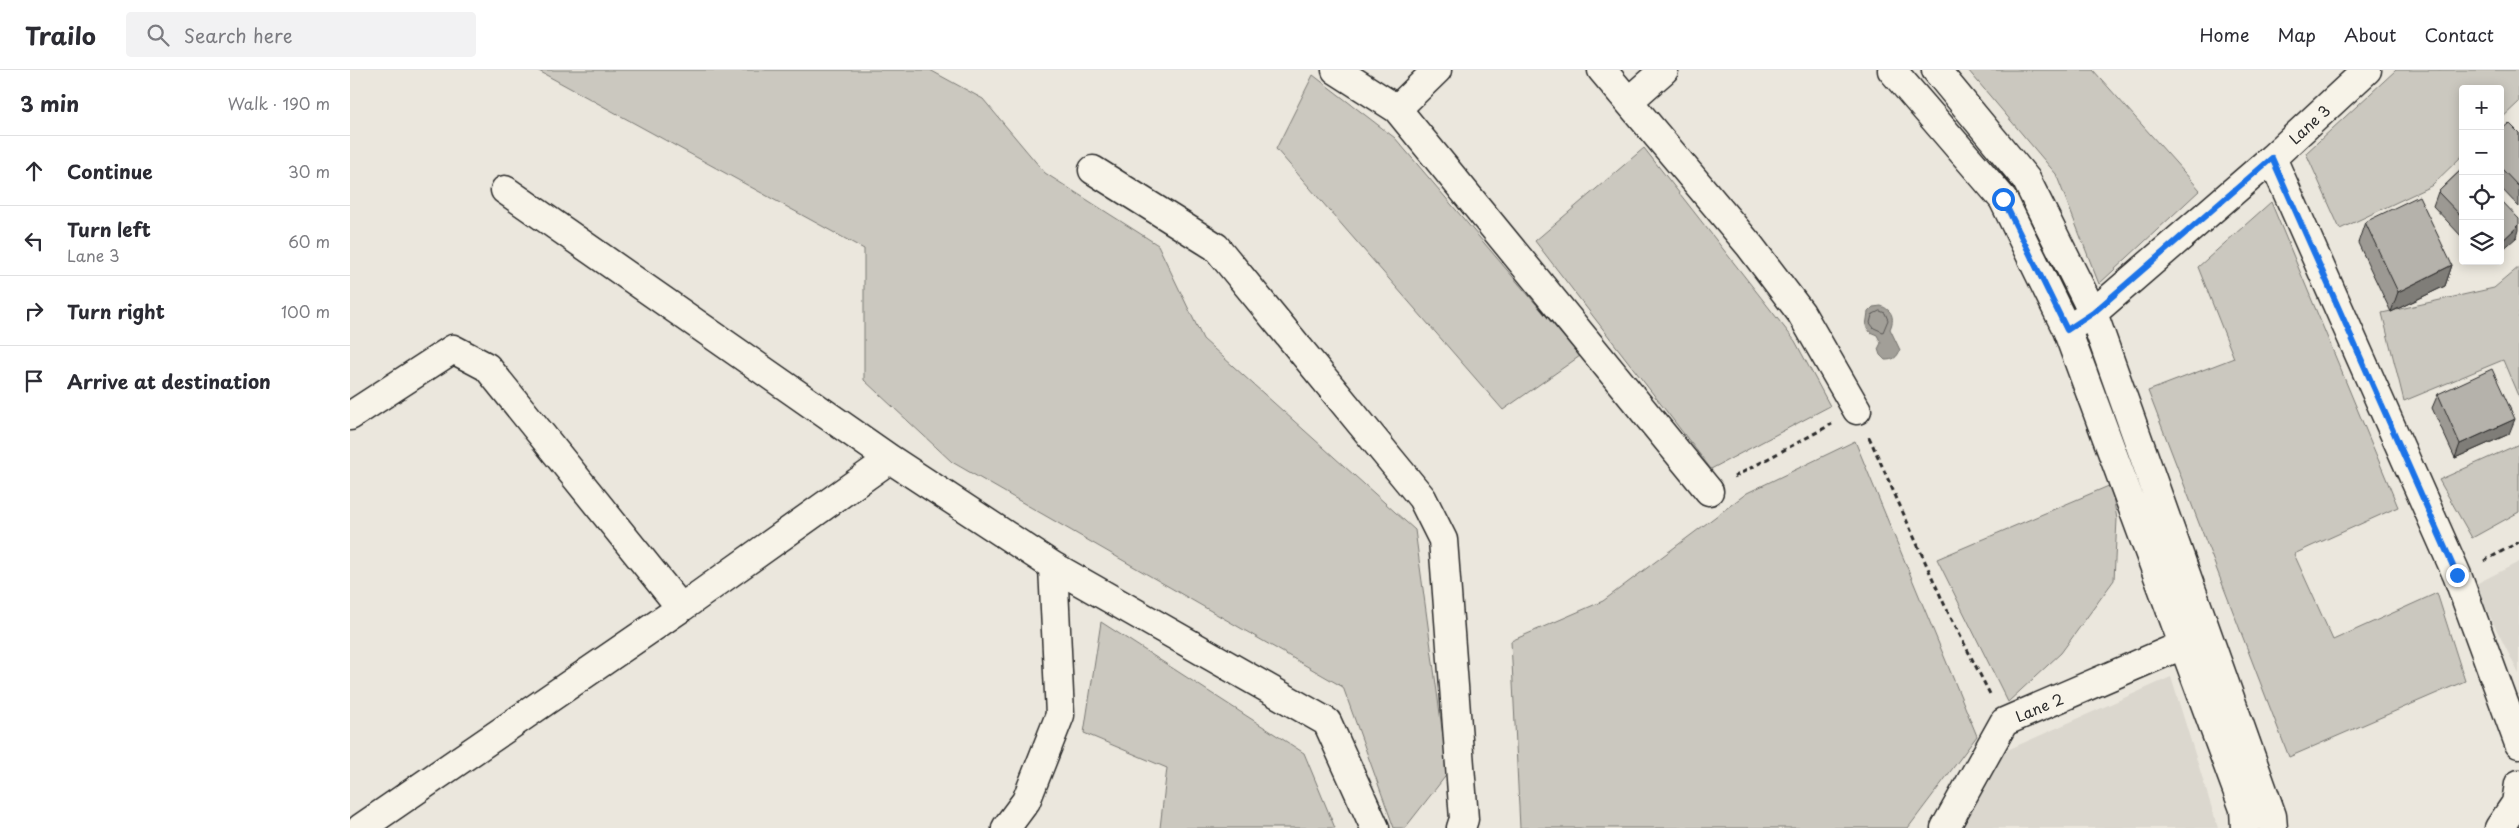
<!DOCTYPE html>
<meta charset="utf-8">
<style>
body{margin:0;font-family:"Playpen Sans",sans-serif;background:#f2f2f3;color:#2b2b33}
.controls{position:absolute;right:15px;top:15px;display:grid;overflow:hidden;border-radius:5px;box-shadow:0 2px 12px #0003}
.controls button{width:45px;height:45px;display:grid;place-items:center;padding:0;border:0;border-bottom:1px solid #e1e1e2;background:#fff;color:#2b2b33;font:25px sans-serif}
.stop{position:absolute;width:15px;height:15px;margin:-11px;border:4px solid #1a73e8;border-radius:50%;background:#fff}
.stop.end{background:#1a73e8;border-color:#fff;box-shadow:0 1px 5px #0008}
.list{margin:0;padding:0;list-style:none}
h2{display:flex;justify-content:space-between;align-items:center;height:65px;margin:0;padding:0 20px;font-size:21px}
h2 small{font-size:16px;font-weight:400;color:#7c7c81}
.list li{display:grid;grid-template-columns:32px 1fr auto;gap:15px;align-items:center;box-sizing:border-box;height:70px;padding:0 20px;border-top:1px solid #e1e1e2}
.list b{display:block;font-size:19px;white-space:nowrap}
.list p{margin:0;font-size:16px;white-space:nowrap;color:#7c7c81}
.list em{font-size:16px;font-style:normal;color:#7c7c81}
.icon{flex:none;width:28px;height:28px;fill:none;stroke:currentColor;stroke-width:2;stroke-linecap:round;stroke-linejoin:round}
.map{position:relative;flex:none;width:2169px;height:758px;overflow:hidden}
header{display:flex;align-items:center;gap:30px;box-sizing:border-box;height:70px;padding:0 25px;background:#fff;border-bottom:1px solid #e1e1e2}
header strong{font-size:24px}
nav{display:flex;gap:28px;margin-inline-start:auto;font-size:18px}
.search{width:350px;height:45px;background:#f2f2f3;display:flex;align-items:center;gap:12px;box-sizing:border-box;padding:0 18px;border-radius:5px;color:#7c7c81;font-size:19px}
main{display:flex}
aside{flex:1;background:#fff}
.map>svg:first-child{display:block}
</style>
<header>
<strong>Trailo</strong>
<div class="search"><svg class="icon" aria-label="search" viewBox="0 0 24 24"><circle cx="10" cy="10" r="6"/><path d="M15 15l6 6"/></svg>Search here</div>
<nav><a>Home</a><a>Map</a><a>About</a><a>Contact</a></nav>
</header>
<main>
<aside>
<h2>3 min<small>Walk · 190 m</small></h2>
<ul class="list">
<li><svg class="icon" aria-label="ahead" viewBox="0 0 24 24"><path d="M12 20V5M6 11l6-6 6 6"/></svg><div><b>Continue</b></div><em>30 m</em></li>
<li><svg class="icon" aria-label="left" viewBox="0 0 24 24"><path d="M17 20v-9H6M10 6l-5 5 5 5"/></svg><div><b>Turn left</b><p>Lane 3</p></div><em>60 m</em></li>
<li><svg class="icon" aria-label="right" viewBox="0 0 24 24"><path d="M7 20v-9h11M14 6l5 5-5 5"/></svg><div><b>Turn right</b></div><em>100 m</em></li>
<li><svg class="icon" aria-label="arrive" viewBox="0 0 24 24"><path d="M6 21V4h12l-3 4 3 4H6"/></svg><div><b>Arrive at destination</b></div></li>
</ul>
</aside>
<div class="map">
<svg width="2169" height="758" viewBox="0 0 2169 758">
<rect width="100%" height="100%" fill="#ebe7dd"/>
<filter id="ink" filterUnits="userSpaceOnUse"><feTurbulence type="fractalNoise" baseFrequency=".02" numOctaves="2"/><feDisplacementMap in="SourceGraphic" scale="10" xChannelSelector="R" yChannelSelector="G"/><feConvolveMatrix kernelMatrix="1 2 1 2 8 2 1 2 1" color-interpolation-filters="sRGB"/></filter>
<g filter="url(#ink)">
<path fill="#dbd7ce" d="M2169 492V604L2124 515Z
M1821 607 1868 758H1599L1635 690Z"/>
<path fill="#cbc8bf" stroke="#7b7a75" d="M187 0H580L633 29 695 103 808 175 853 269 1065 460 1098 703 1055 758H1044L993 617 602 392 514 310V179Z
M1618 0H1743L1850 120 1749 214 1706 104Z
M2046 0H2169V32L2150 50V19H2113V85L2081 116 1990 159 1956 83Z
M963 5 1045 68 1230 286 1153 340 926 79Z
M1294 78 1445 271 1480 336 1361 399 1185 171Z
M1921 132 2048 437 1944 484 1983 570 2087 523 2115 611 1939 687 1798 321 1884 288 1848 197Z
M2169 197V328L2153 290 2054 331 2032 243 2144 218Z
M1505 371 1627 666 1558 758H1170L1161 571 1253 531 1397 423Z
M2169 374V442L2122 468 2089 410Z
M1761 415 1767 449 1764 510 1711 583 1658 632 1587 489Z
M751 552 954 683 985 758H810L817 698 734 663Z"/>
<path fill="#a29f98" stroke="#72716c" d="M1531 236C1542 240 1545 248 1540 259L1550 280C1547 288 1543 290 1535 290L1530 285 1528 279 1531 273 1527 265 1520 262 1516 256 1518 242 1523 237Z"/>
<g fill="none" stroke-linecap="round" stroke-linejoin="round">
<path stroke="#5b5957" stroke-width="1" d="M1530 241 1535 243 1538 250 1533 262 1524 258 1520 253 1522 245Z"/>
<defs>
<path id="street" d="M986 0 1047 39 1359 421
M1252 0 1400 176 1451 243 1507 340
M1542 0 1653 129 1717 260 1894 739 1895 758
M1586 0 1676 109 1743 243 1922 746 1923 758
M1279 31 1314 0
M1047 39 1087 0
M1922 88 2107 505 2169 674
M743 100 866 177 1072 428 1093 470 1114 749 1111 758
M155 120 540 389 703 496 977 652 1025 758
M1729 252 1743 243 1922 88 2017 0
M0 346 103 279 137 297 331 538 540 389
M11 758 331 538
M656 758 676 731 710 645 703 496
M1595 758 1654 652 1835 574
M2149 758 2166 733 2169 714"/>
</defs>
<use href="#street" stroke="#2b2b2b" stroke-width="31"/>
<path stroke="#2b2b2b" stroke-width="3" stroke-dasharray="5 4" stroke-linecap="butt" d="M1519 367 1595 536 1641 626
M1384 407 1482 354
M2134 491 2169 472"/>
<use href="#street" stroke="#f7f3e8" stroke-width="28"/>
</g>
<path fill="#9c9993" stroke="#2b2b2b" d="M2150 61 2169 63V137L2150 117Z
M2113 98V168L2083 136 2088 122Z
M2015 152 2102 195 2095 216 2041 242 2008 173Z
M2088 324 2159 364 2105 388 2082 338Z"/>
<path fill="#7f7d78" stroke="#2b2b2b" d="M2169 155V160L2167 167 2150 182V173Z
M2102 195 2095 216 2041 242 2048 222Z
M2165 349 2159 364 2105 388 2110 374Z"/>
<path fill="#b5b2ab" stroke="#2b2b2b" d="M2159 53 2169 63V117L2150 97V61Z
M2113 98V148L2088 122Z
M2069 126 2102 195 2048 222 2015 152Z
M2150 129 2169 149V155L2150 173Z
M2142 299 2165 349 2110 374 2088 324Z"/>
</g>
<g fill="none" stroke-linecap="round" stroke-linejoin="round" filter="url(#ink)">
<path stroke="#1a73e8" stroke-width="6" d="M1653 129 1717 260 1743 243 1922 88 2107 505"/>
</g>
<g text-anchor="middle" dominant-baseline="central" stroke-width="5" stroke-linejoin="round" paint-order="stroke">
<g font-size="15" fill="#2b2b2b" stroke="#f7f3e8">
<text transform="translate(1959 54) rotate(-43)">Lane 3</text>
<text transform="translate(1689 637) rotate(-23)">Lane 2</text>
</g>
</g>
</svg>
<div class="controls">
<button>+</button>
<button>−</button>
<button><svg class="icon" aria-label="locate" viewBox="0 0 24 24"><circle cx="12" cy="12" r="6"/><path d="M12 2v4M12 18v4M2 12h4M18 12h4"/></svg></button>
<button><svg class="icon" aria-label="layers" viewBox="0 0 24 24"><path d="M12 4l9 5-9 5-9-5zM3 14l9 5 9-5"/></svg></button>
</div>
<div class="stop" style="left:1653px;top:129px"></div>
<div class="stop end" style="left:2107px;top:505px"></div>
</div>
</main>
